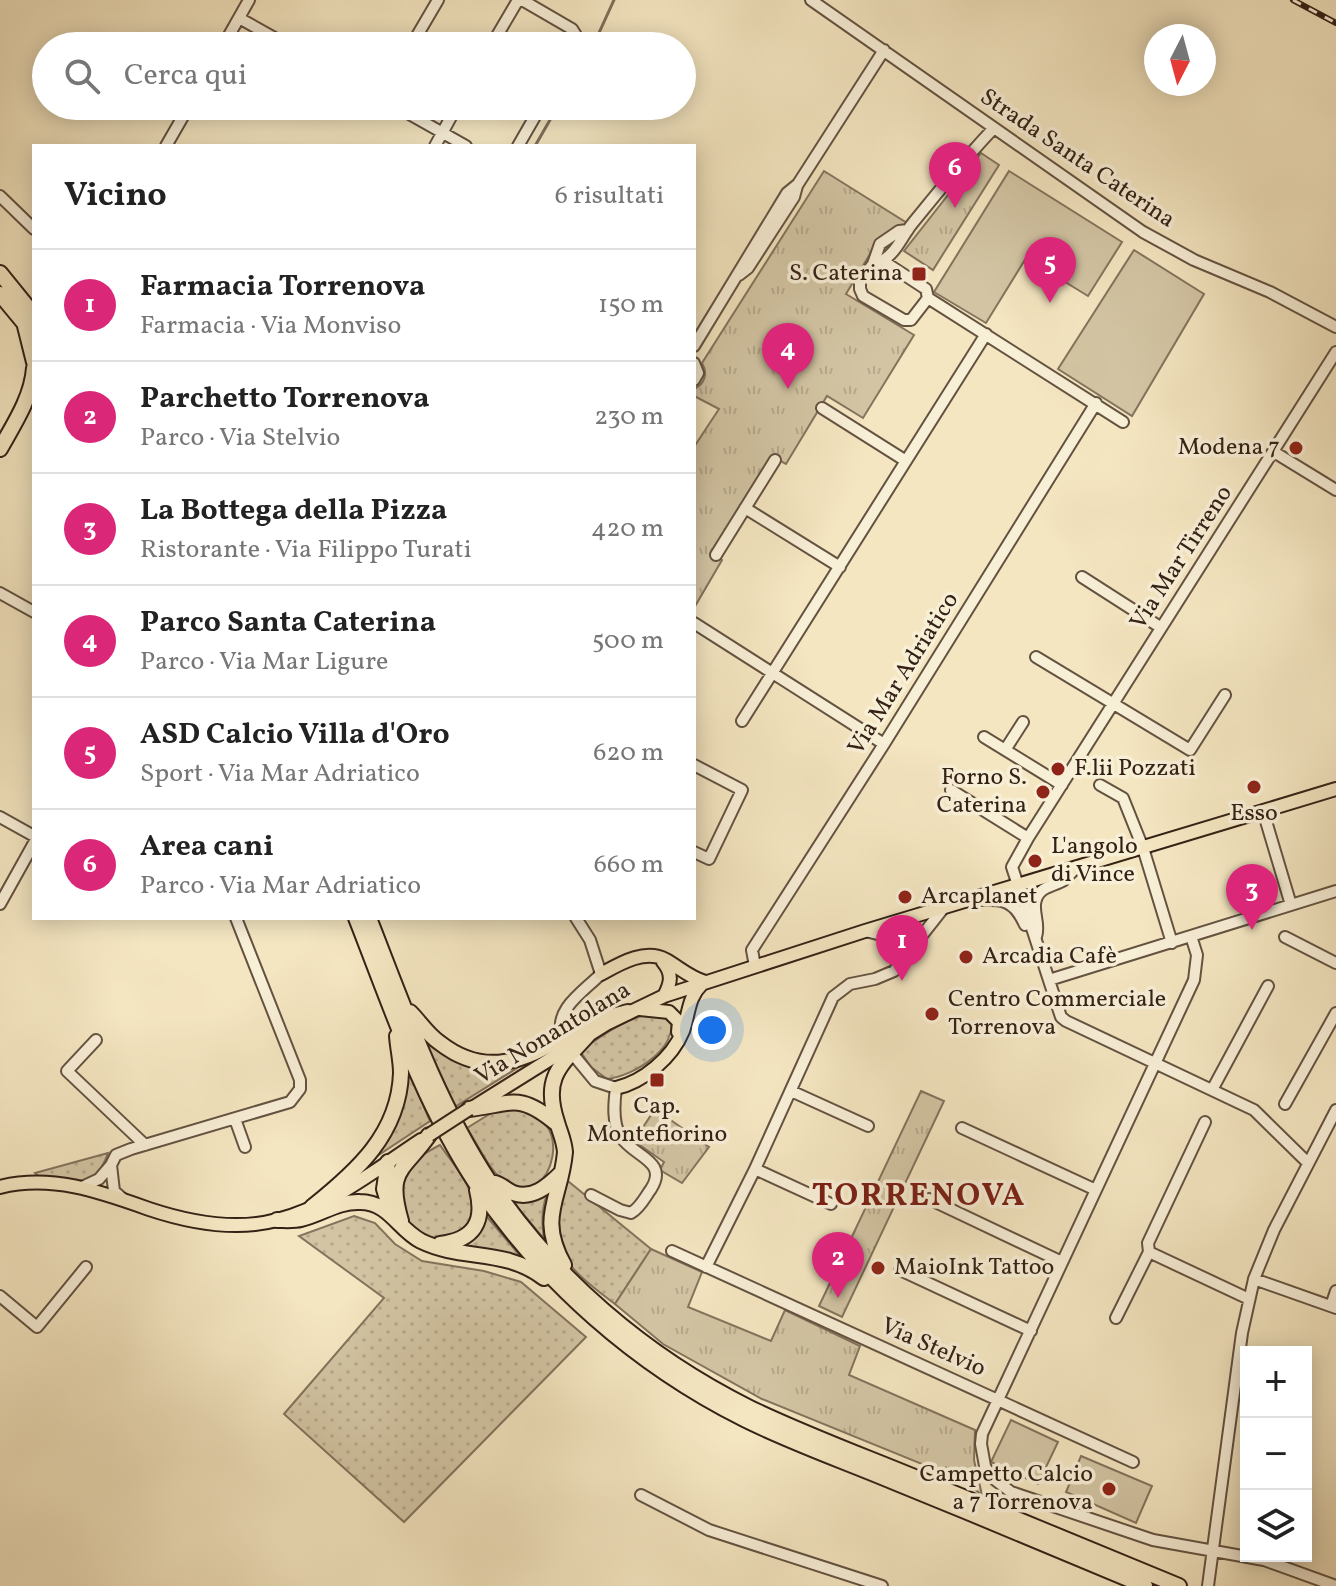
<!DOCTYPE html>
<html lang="it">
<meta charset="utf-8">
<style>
body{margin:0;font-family:Vollkorn,serif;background:#f6f6f6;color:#222}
.controls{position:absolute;right:24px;bottom:24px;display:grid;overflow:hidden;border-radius:0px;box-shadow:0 4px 20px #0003}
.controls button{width:72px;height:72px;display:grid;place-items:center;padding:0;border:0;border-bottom:2px solid #e0e0e0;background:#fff;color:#222;font:40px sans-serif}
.compass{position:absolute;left:1144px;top:24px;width:72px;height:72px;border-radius:50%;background:#fff;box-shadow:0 4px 20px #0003;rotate:186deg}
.you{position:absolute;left:712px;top:1030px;width:28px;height:28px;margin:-20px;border:6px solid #fff;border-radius:50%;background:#1a73e8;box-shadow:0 0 0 12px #1a73e833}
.badge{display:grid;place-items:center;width:52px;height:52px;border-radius:50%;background:#db2777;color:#fff;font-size:26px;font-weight:700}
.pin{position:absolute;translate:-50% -66px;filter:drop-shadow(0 2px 4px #0008)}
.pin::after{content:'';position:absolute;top:42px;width:28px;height:24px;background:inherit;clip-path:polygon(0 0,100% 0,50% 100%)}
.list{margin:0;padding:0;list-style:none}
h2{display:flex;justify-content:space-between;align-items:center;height:104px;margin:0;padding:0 32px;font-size:34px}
h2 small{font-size:26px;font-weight:400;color:#767676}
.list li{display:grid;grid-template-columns:52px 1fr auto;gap:24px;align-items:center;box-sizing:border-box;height:112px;padding:0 32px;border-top:2px solid #e0e0e0}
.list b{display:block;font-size:30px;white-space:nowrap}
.list p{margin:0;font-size:26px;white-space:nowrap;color:#767676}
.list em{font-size:26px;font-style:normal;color:#767676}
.icon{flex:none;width:44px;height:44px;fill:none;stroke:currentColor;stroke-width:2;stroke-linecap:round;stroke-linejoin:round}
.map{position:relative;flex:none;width:1336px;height:1586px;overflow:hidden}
.search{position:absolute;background:#fff;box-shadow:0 4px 20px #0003;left:32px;top:32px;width:664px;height:88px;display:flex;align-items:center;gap:20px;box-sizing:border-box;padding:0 28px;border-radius:44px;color:#767676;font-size:30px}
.panel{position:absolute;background:#fff;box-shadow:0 4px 20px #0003;left:32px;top:144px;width:664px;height:776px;border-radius:0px}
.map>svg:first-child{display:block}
</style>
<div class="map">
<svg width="1336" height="1586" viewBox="0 0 1336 1586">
<defs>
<pattern id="grass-dots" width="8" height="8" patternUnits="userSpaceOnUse" patternTransform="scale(2)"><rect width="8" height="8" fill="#d3c5a4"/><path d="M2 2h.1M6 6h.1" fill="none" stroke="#b6a98c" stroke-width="1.8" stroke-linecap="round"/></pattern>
<pattern id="park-tufts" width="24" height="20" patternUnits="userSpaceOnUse" patternTransform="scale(2)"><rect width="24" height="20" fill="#d3c5a4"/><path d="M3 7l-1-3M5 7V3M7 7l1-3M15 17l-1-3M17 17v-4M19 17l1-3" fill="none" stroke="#b6a98c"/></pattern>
</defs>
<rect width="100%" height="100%" fill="#f4e6c1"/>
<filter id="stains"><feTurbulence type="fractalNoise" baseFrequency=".0025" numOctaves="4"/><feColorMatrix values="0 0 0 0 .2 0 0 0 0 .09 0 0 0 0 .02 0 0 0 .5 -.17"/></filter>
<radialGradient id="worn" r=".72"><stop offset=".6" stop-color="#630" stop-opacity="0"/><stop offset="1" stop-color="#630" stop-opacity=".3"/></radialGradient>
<path fill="url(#grass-dots)" stroke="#84735d" stroke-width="2" d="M656 1012 670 1016C680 1048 634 1076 607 1079L591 1067 580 1051C604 1034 626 1018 656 1012Z
M418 1032C456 1069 480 1062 530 1060L453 1108Z
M402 1055 430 1121 362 1166 395 1113Z
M501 1107C588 1106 549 1215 507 1184 490 1172 478 1145 467 1128Z
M440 1145C450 1160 468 1180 472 1197 482 1241 416 1252 402 1217 400 1211 400 1204 399 1198 395 1169 417 1157 440 1145Z
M108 1153C94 1193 73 1179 38 1176L35 1173Z
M563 1177 651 1249 615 1304C590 1285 556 1262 555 1227 554 1212 561 1193 563 1177Z
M549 1188C542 1206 541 1220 544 1239L508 1196Z
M482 1211 522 1258 495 1251 449 1246Z
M354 1216 375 1223 395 1244 422 1261 484 1271 521 1282 586 1337 404 1522 284 1414 384 1298 299 1236Z"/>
<path fill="url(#park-tufts)" stroke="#84735d" stroke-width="2" d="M981 153 999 165 933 270 904 251Z
M824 171 907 223 879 239 846 294 914 335 863 418 827 396 786 464 773 457 712 554 722 560 694 608V447L719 409 694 396V389C705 384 708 373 702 363Z
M921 1091 944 1101 842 1317 819 1306Z
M655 1109 709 1147 682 1183 660 1170 664 1162 634 1141Z
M651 1249 702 1272 688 1307 771 1341 785 1310 860 1346 849 1375 975 1430 974 1460 982 1495 964 1481 762 1399 663 1344 615 1304Z"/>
<path fill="#d3c5a4" stroke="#84735d" stroke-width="2" d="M1009 171 1122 242 1088 296 1026 258 986 323 934 292Z
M1134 250 1204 294 1132 416 1058 369Z
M1011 1420 1058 1442 1038 1484 991 1462Z
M1081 1456 1152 1486 1136 1523 1066 1492Z"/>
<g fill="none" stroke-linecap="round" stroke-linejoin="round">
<path stroke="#806f5a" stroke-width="3" d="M593 46 614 0
M535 146 558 106"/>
<defs>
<path id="minor" d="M522 0 572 29 577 37 576 46
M811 0 1143 232 1194 260 1270 292 1336 327
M239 18 289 46
M223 46 249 0
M411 46 438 0
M491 46 518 0
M395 106 466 146
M166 146 189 106
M435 146 457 106
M518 146 541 106
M0 196 34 229
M883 261 926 289 928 298 911 320H904L863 296 860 289V281L873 264 880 244 899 231 908 230
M880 262C896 254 901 238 912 224 939 191 965 158 994 128
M739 275 748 268 794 197 797 186
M928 298 1123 422
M694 346 787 193 798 184 884 50
M694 363 698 373 694 380
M822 408 906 461
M1274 452 1336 490
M745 508 840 567
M716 555 775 460
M1082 577 1160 627
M0 593 34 612
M694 623 884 744
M1036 657 1190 750 1225 695
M742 721 986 334
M984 737 1062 785
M1005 750 1023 722
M694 765 742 790 709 859 694 852
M1100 785 1123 798 1143 848 1172 943
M951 790 1028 838
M1263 811 1291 905
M0 817 34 836
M977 900C1003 899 1014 900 1025 925
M0 904 34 843
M865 931 898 939 914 947
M1191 936 1197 955 1194 980 982 1434 981 1444 985 1466 990 1476 1011 1492 1153 1540 1264 1560 1336 1586
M1036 937C1040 925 1034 916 1035 904 1037 886 1053 887 1064 880 1065 879 1073 871 1074 870
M1285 937 1336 963
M755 966 752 950 884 744 1096 403
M1049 980 1336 891
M562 1036C554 1009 583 992 601 974L590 940 576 918
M96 1040 67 1071 145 1145
M576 1058 595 1081 616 1088C614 1103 612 1124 621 1137 634 1157 669 1161 651 1189 645 1197 641 1207 631 1213L620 1210 591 1195
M1212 1090 1268 986
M791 1091 868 1126
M1285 1104 1336 1013
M235 1119 245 1147
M1205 1122 1148 1243 1149 1252 1249 1299
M962 1128 1096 1190
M1308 1163 1254 1110 1066 1021 1061 1017 1012 867 1028 838 1336 352
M111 1165 116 1155 131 1149 290 1102 300 1089V1080L236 918
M755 1169 831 1204
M82 1187 99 1179 111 1165 114 1191 122 1198
M929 1199 1062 1262
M672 1251 1133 1462
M706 1267 755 1169 833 997 850 984 875 979 894 971 942 910
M900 1270 1031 1331
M1254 1279 1336 1308
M0 1296 37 1327 86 1267
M1331 1306 1336 1291
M1116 1318 1149 1252
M641 1495 709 1530 882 1586
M1208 1586 1242 1333 1254 1279 1274 1230 1336 1110"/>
<path id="major" d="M663 962C673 974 671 983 664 996
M601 974C619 964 645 948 666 960 680 968 689 977 705 982
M640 1009 669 1012 679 1022 678 1032
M616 1088C643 1082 672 1058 683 1031 689 1014 688 997 702 984
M472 1108 608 1023 664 996 865 931 1336 789
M0 1187C52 1174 101 1192 149 1209 188 1222 236 1231 277 1220 329 1207 377 1169 421 1140"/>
<path id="highway" d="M0 273 34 315
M0 294 34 335
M25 326 34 362
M0 449C14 424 32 397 34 368
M356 918C391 1007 422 1101 475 1182 542 1282 636 1365 744 1419 792 1443 844 1461 894 1482 978 1516 1062 1551 1145 1586
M369 918C404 1007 436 1100 489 1181 554 1278 645 1356 750 1408 804 1434 861 1455 917 1478 1004 1514 1092 1550 1179 1586
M410 1012C420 1022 428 1035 440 1043 499 1089 544 1044 599 1020 608 1016 619 1015 628 1012
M469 1109C513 1104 519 1092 557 1124
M388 1162 384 1189 391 1212
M495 1183C502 1185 506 1190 513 1193 532 1200 548 1186 560 1174
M312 1207C356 1172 399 1134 401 1073 401 1061 398 1049 397 1036
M277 1220C285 1220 293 1221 301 1219 322 1214 338 1201 360 1202 389 1202 398 1229 421 1241 462 1261 505 1248 544 1278
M401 1221C386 1169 403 1172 429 1135
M440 1244C474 1240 485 1222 477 1190
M564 1265C537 1216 561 1199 565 1152 564 1140 560 1133 557 1122 542 1077 561 1065 588 1035"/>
</defs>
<use href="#minor" stroke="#645241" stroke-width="14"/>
<use href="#major" stroke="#342116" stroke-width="16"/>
<use href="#highway" stroke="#342116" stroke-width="18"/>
<use href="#minor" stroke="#f8efd7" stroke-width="10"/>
<use href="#major" stroke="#f4e6c1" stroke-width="12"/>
<use href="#highway" stroke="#f4e6c1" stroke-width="14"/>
<defs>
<path id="rail" d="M1293 0 1336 23"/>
</defs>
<use href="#rail" stroke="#342116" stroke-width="6"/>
<use href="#rail" stroke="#f8efd7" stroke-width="3" stroke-dasharray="9" stroke-linecap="butt"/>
<defs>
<path id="major-bridge" d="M429 1135 469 1109"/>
</defs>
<use href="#major-bridge" stroke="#342116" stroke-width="16" stroke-linecap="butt"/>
<use href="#major-bridge" stroke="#f4e6c1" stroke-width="12"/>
</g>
<g fill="#8f2418" stroke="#f8efd7" stroke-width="3">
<rect x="911" y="266" width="16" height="16" rx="4"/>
<circle cx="1296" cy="448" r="8"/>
<circle cx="1058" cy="769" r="8"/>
<circle cx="1254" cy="787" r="8"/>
<circle cx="1043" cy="792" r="8"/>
<circle cx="1035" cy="861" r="8"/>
<circle cx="905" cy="897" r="8"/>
<circle cx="966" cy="957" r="8"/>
<circle cx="932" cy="1014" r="8"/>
<rect x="649" y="1072" width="16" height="16" rx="4"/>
<circle cx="878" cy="1268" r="8"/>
<circle cx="1109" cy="1489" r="8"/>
</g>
<g text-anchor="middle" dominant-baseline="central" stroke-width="7" stroke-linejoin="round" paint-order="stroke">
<g font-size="24" fill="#342116" stroke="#f8efd7">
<text transform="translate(1077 159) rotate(34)">Strada Santa Caterina</text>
<text transform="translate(1182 558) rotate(-57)">Via Mar Tirreno</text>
<text transform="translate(904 674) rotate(-58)">Via Mar Adriatico</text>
<text transform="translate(553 1034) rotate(-31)">Via Nonantolana</text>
<text transform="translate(933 1348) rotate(24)">Via Stelvio</text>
</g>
<g font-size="24" fill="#342116" stroke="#f8efd7" text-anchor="start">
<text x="903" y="274" text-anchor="end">S. Caterina</text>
<text x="1280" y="448" text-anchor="end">Modena 7</text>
<text x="1074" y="769">F.lii Pozzati</text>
<text x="1027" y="778" text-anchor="end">Forno S.<tspan x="1027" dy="28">Caterina</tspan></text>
<text x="1254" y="814" text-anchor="middle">Esso</text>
<text x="1051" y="847">L'angolo<tspan x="1051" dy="28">di Vince</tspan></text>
<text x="921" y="897">Arcaplanet</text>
<text x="982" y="957">Arcadia Cafè</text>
<text x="948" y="1000">Centro Commerciale<tspan x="948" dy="28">Torrenova</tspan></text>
<text x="657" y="1107" text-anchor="middle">Cap.<tspan x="657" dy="28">Montefiorino</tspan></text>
<text x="894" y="1268">MaioInk Tattoo</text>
<text x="1093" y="1475" text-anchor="end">Campetto Calcio<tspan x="1093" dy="28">a 7 Torrenova</tspan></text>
</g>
<g font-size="32" font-weight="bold" letter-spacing="2" fill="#7a1f14" stroke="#f8efd7">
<text x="919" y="1197">TORRENOVA</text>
</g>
</g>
<rect width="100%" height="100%" filter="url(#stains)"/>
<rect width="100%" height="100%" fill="url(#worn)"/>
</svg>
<div class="controls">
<button>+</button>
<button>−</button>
<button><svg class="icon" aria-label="layers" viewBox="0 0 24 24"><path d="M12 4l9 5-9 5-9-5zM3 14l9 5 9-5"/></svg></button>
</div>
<svg class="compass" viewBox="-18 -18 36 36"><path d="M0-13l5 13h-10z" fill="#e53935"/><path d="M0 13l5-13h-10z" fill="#767676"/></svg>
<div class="you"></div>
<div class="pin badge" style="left:902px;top:981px">1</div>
<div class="pin badge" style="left:838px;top:1298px">2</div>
<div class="pin badge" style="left:1252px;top:930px">3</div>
<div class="pin badge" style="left:788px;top:389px">4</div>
<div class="pin badge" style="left:1050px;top:303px">5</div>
<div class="pin badge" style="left:955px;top:208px">6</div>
<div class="search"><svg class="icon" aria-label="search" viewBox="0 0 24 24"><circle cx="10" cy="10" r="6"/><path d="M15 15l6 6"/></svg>Cerca qui</div>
<section class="panel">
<h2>Vicino<small>6 risultati</small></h2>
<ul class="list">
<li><span class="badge">1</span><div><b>Farmacia Torrenova</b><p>Farmacia · Via Monviso</p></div><em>150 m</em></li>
<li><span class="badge">2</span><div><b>Parchetto Torrenova</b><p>Parco · Via Stelvio</p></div><em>230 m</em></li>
<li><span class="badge">3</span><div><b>La Bottega della Pizza</b><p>Ristorante · Via Filippo Turati</p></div><em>420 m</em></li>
<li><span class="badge">4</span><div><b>Parco Santa Caterina</b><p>Parco · Via Mar Ligure</p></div><em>500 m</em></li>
<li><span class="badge">5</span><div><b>ASD Calcio Villa d'Oro</b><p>Sport · Via Mar Adriatico</p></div><em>620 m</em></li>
<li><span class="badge">6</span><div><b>Area cani</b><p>Parco · Via Mar Adriatico</p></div><em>660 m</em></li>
</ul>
</section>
</div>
